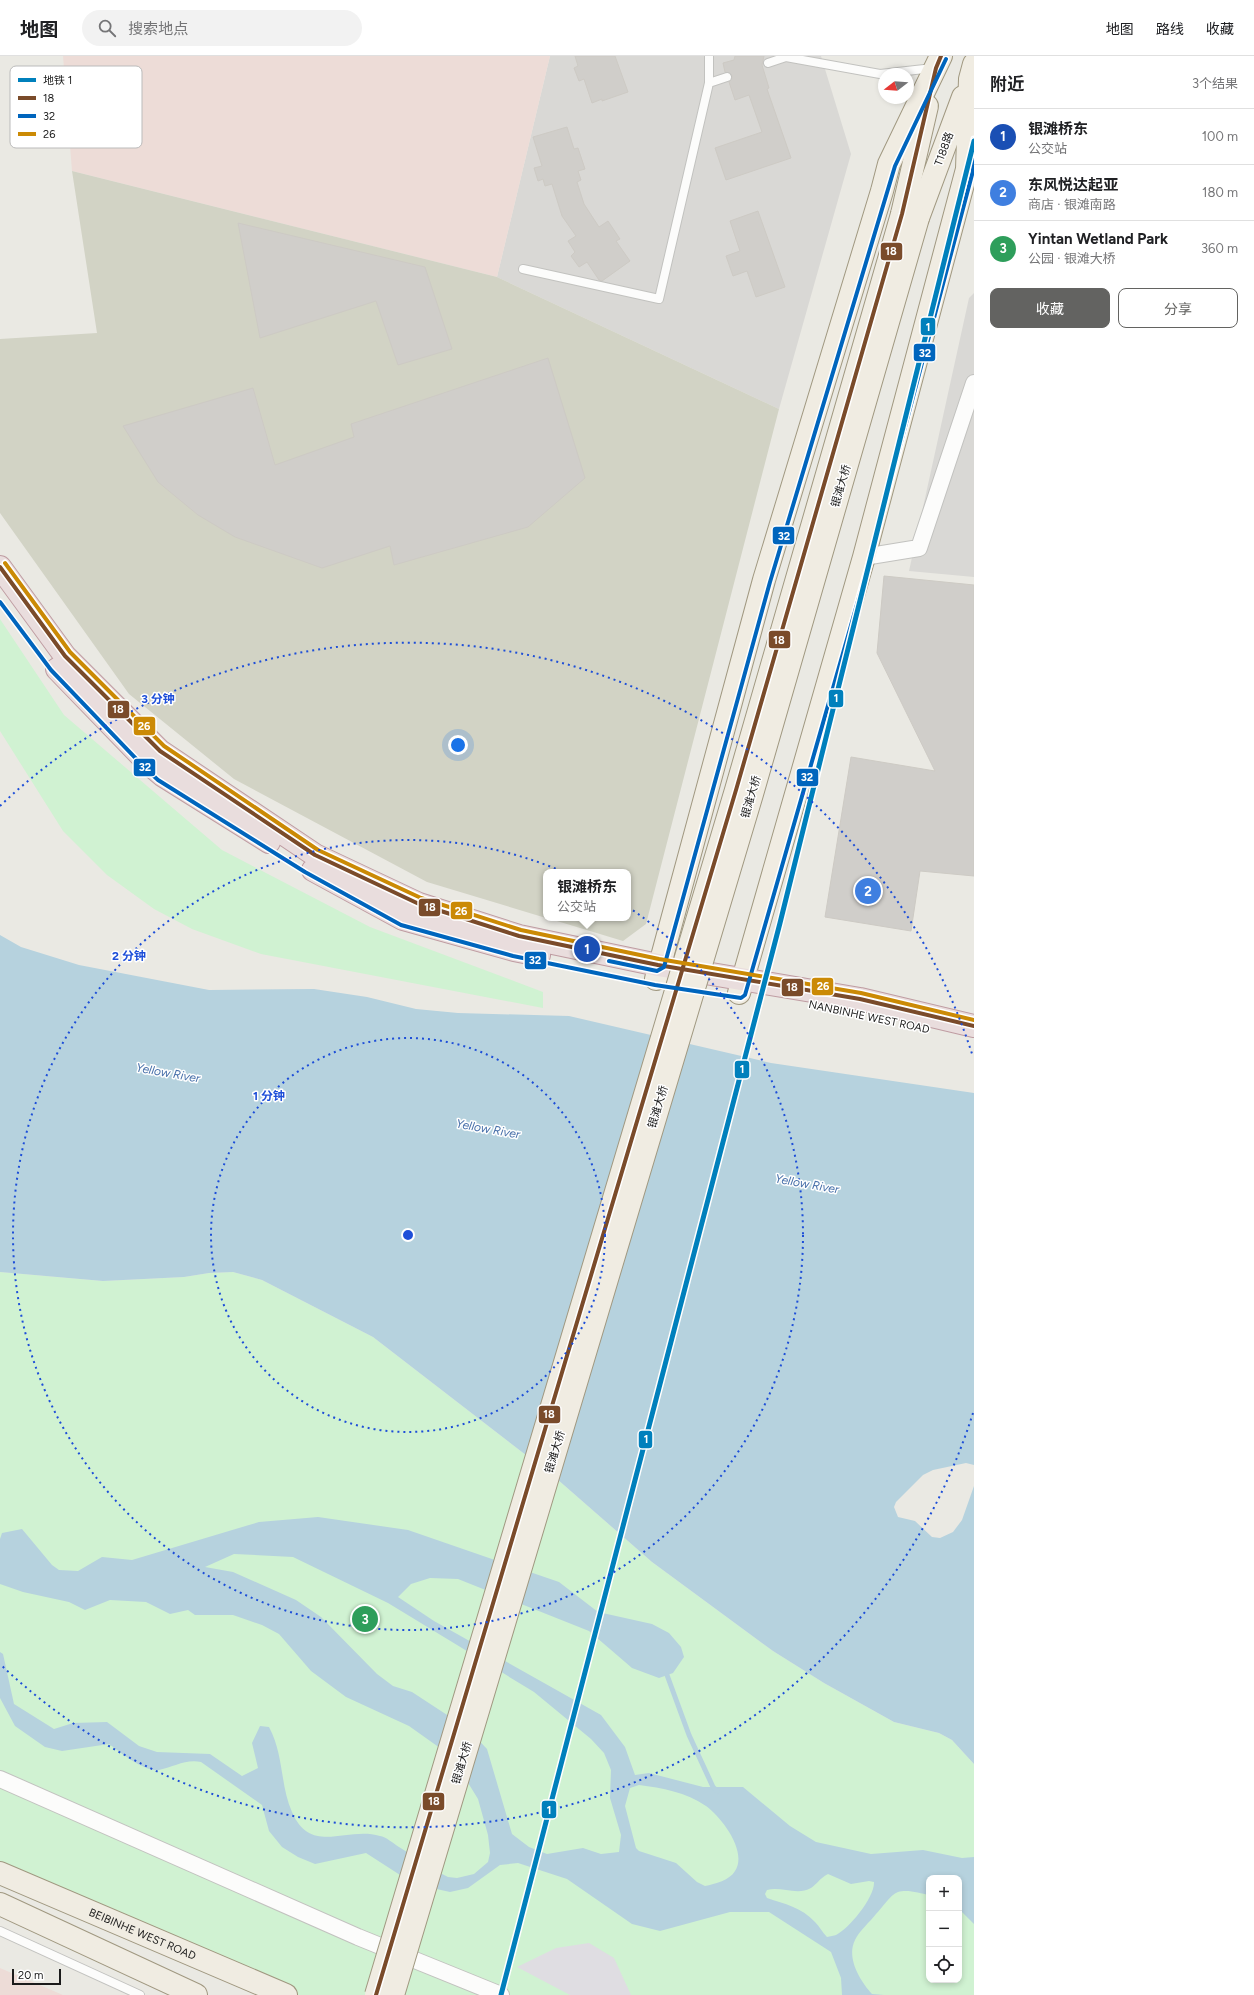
<!DOCTYPE html>
<html lang="zh">
<meta charset="utf-8">
<style>
body{margin:0;font-family:Figtree,"Noto Sans SC",sans-serif;background:#f2f2f2;color:#202124}
.controls{position:absolute;right:12px;bottom:12px;display:grid;overflow:hidden;border-radius:8px;box-shadow:0 2px 6px #0003}
.controls button{width:36px;height:36px;display:grid;place-items:center;padding:0;border:0;border-bottom:1px solid #e0e0e0;background:#fff;color:#202124;font:20px sans-serif}
.compass{position:absolute;left:878px;top:12px;width:36px;height:36px;border-radius:50%;background:#fff;box-shadow:0 2px 6px #0003;rotate:253deg}
.scale{position:absolute;left:12px;bottom:10px;width:49px;box-sizing:border-box;padding-left:4px;border:2px solid #1b1b1b;border-top:0;font-size:11px;line-height:14px;white-space:nowrap;color:#1b1b1b;-webkit-text-stroke:3px #fff;paint-order:stroke}
.you{position:absolute;left:458px;top:689px;width:14px;height:14px;margin:-10px;border:3px solid #fff;border-radius:50%;background:#1a73e8;box-shadow:0 0 0 6px #1a73e833}
.badge{display:grid;place-items:center;width:26px;height:26px;border-radius:50%;background:#636361;color:#fff;font-size:13px;font-weight:700}
.pin{position:absolute;translate:-50% -50%;border:2px solid #fff;box-shadow:0 1px 4px #0006}
.popup{position:absolute;left:543px;top:813px;width:88px;height:52px;box-sizing:border-box;display:grid;place-content:center;border-radius:8px;background:#fff;filter:drop-shadow(0 1px 3px #0005);font-size:13px;white-space:nowrap;color:#757577}
.popup b{font-size:15px;color:#202124}
.popup::after{content:'';position:absolute;left:50%;top:100%;margin-left:-8px;border:8px solid transparent;border-top-color:#fff}
.list{margin:0;padding:0;list-style:none}
h2{display:flex;justify-content:space-between;align-items:center;height:52px;margin:0;padding:0 16px;font-size:17px}
h2 small{font-size:13px;font-weight:400;color:#757577}
.list li{display:grid;grid-template-columns:26px 1fr auto;gap:12px;align-items:center;box-sizing:border-box;height:56px;padding:0 16px;border-top:1px solid #e0e0e0}
.list b{display:block;font-size:15px;white-space:nowrap}
.list p{margin:0;font-size:13px;white-space:nowrap;color:#757577}
.list em{font-size:13px;font-style:normal;color:#757577}
.actions{display:flex;gap:8px;padding:12px 16px}
.actions a{flex:1;padding:9px 0;border:1px solid #636361;border-radius:8px;text-align:center;font-size:14px;color:#636361}
.actions .main{background:#636361;color:#fff}
.icon{flex:none;width:22px;height:22px;fill:none;stroke:currentColor;stroke-width:2;stroke-linecap:round;stroke-linejoin:round}
.map{position:relative;flex:none;width:974px;height:1939px;overflow:hidden}
header{display:flex;align-items:center;gap:24px;box-sizing:border-box;height:56px;padding:0 20px;background:#fff;border-bottom:1px solid #e0e0e0}
header strong{font-size:19px}
nav{display:flex;gap:22px;margin-inline-start:auto;font-size:14px}
.search{width:280px;height:36px;background:#f2f2f2;display:flex;align-items:center;gap:10px;box-sizing:border-box;padding:0 14px;border-radius:22px;color:#757577;font-size:15px}
main{display:flex}
aside{flex:1;background:#fff}
.map>svg:first-child{display:block}
</style>
<header>
<strong>地图</strong>
<div class="search"><svg class="icon" aria-label="search" viewBox="0 0 24 24"><circle cx="10" cy="10" r="6"/><path d="M15 15l6 6"/></svg>搜索地点</div>
<nav><a>地图</a><a>路线</a><a>收藏</a></nav>
</header>
<main>
<div class="map">
<svg width="974" height="1939" viewBox="0 0 974 1939">
<rect width="100%" height="100%" fill="#eae9e3"/>
<path fill="#d9d8d5" d="M550 0H821L851 98 779 353 497 221Z
M974 237V521L909 515 969 242Z"/>
<path fill="#eddcd7" d="M63 0H550L497 221 72 115Z
M0 1912 63 1939H0Z"/>
<path fill="#d2d3c5" d="M72 115 497 221 779 353 646 868 623 885 547 862H628V816H546V862L427 826 234 723 129 638 0 457V283L97 277Z"/>
<path fill="#d0f2d2" fill-rule="evenodd" d="M0 563 64 659 222 794 370 871 543 936V952L261 898 192 873 154 853 107 819 63 775 0 675Z
M0 1216 103 1225 184 1221 209 1217 233 1216 262 1224 373 1281 557 1423 652 1506 773 1595 824 1627 894 1666 939 1677 952 1684 974 1708V1939H286L0 1817ZM929 1822H959V1924H929Z"/>
<path fill="#dfdde2" d="M589 1887 614 1902 631 1939H570L517 1911 556 1892Z"/>
<path fill="#b6d2de" fill-rule="evenodd" d="M0 879 21 891 79 909 209 934 314 933 367 941 416 953 458 957 569 960 771 1007 974 1037V1409L966 1407 933 1414 923 1419 896 1446 894 1451 898 1461 915 1465 932 1481 940 1482 953 1476 962 1464 974 1430V1708L952 1684 939 1677 894 1666 824 1627 773 1595 652 1506 557 1423 373 1281 262 1224 233 1216 209 1217 184 1221 103 1225 0 1216Z
M318 1461 408 1474 559 1526 598 1556 652 1568 669 1577 681 1591 684 1601 673 1617 659 1622 632 1612 589 1575 458 1523 430 1522 411 1528 398 1541 434 1565 601 1659 625 1691 635 1719 649 1717 703 1731H743L790 1770 816 1786 871 1798 923 1794 962 1802 974 1801V1868L959 1853V1822H929V1839C920 1837 907 1833 898 1836 890 1839 882 1852 876 1858 870 1866 859 1875 855 1884 846 1902 860 1925 872 1938L884 1939H842L841 1922 831 1896 769 1856H730L660 1875 632 1868 567 1823 518 1807 500 1809 468 1832 450 1836 414 1828 366 1797 315 1808 298 1801 282 1791 269 1775 262 1749 201 1706C185 1703 174 1711 159 1714 144 1716 120 1696 109 1688L62 1695 45 1691 15 1670 0 1642V1596L3 1598 14 1648 54 1673 73 1667 107 1666 139 1690 157 1696 210 1698 242 1720 258 1712 252 1687 260 1670 269 1671C284 1699 280 1729 292 1756 311 1800 346 1770 380 1780 386 1781 393 1787 399 1791 415 1801 431 1813 448 1821L457 1822 474 1818 488 1806 490 1797 488 1779 478 1743 454 1704 447 1697 409 1670 346 1641 311 1615 279 1578 262 1569 233 1559H195L188 1554 170 1558 146 1546 110 1544 85 1554 69 1546 23 1536 0 1528V1483L2 1477 22 1473 52 1509 59 1514 78 1515 102 1501 132 1504 259 1466ZM234 1498 293 1501 388 1547 534 1636 591 1683 604 1697 611 1714 610 1742 621 1779 619 1796 601 1798 583 1792 547 1798 529 1791 512 1778 487 1693 467 1672 412 1636 393 1630 377 1618 321 1561 296 1544 233 1516 205 1511ZM639 1729C662 1732 686 1736 706 1750 721 1761 748 1795 735 1815 730 1824 715 1828 705 1830L697 1826 676 1807 639 1795 636 1792 625 1750 630 1732ZM828 1818 851 1828 869 1825 874 1826C875 1841 849 1873 836 1879 834 1880 830 1880 827 1881 822 1876 820 1871 815 1866 801 1851 785 1848 767 1842L765 1838 767 1834C781 1830 797 1840 811 1832 817 1828 819 1823 828 1818Z"/>
<g fill="none" stroke-linecap="round" stroke-linejoin="round">
<path stroke="#b6d2de" stroke-width="5" d="M667 1619 689 1679 713 1731 717 1735"/>
</g>
<path fill="#d0ceca" stroke="#cdcac4" d="M575 0H615L628 36 602 45V43L592 47 584 23 579 25 574 12 578 10Z
M735 0H764L762 9 769 32 767 33 791 102 726 124 715 92 762 76 749 39 735 44 729 26 732 22V19L725 16 723 7 734 4Z
M567 71 574 93 578 92 585 113 578 115 581 124 577 126 584 148 599 171 608 165 620 183 616 185 630 205 602 225 599 224 587 206 579 211 571 200 575 196 568 185 576 180 562 160 552 128 545 130 543 123 538 125 534 112 542 110 533 81Z
M758 155 785 231 756 241 747 215 733 220 726 200 740 195 730 165Z
M238 167 425 211 452 293 398 309 376 245 260 282Z
M548 302 585 422 528 471 394 509 390 490 322 512 235 481 198 459 158 426 123 370 253 332 275 409 354 381 351 368Z
M884 520 974 529V820L920 815 911 875 825 861 851 701 935 715 877 597Z"/>
<g fill="none" stroke-linecap="round" stroke-linejoin="round">
<defs>
<path id="lane" d="M709 0V27
M768 7 786 1 880 18 933 12
M523 213 659 243 709 27 727 21
M0 1875 140 1939"/>
<path id="street" d="M864 501 919 492 974 327
M0 1723 358 1881 501 1939"/>
<g id="primary">
<path d="M902 158 927 50"/>
<path d="M918 162 963 41"/>
<path d="M656 923 764 524 882 135 889 108 941 0"/>
<path d="M739 937 864 501 967 113 970 23 974 8"/>
<path id="s1" d="M0 1817 286 1939"/>
<path d="M0 1848 196 1939"/>
</g>
<path id="highway" d="M0 511 65 600 160 695 315 799 419 848 519 880 658 909 860 943 974 970
M57 613 148 707 162 719 269 786
M313 814 403 863 514 894 539 899"/>
</defs>
<use href="#lane" stroke="#c2c2bf" stroke-width="10"/>
<use href="#street" stroke="#c2c2bf" stroke-width="18"/>
<use href="#primary" stroke="#a09880" stroke-width="24"/>
<use href="#highway" stroke="#bf9ca2" stroke-width="24"/>
<use href="#lane" stroke="#fcfcfb" stroke-width="8"/>
<use href="#street" stroke="#fcfcfb" stroke-width="16"/>
<use href="#primary" stroke="#f0ece2" stroke-width="22"/>
<use href="#highway" stroke="#e9dddd" stroke-width="22"/>
<defs>
<path id="primary-bridge" d="M376 1939 736 734 902 158
M393 1939 752 738 918 162"/>
</defs>
<use href="#primary-bridge" stroke="#a09880" stroke-width="24" stroke-linecap="butt"/>
<use href="#primary-bridge" stroke="#f0ece2" stroke-width="22"/>
<defs>
<path id="bus-1" d="M0 511 65 600 160 695 315 799 419 848 519 880 658 909 860 943 974 970
M376 1939 736 734 902 158 936 12 941 0"/>
<path id="bus-2" d="M0 546 51 614 144 711 158 724 305 816 401 869 513 900 655 929 741 942 745 939 870 503 973 115 974 83
M609 905 657 915 664 911 770 526 895 110 946 3"/>
<path id="bus-3" d="M5 507 70 596 164 690 318 794 421 842 521 874 659 903 861 937 974 964"/>
</defs>
<use href="#bus-1" stroke="#fff" stroke-width="7"/>
<use href="#bus-2" stroke="#fff" stroke-width="7"/>
<use href="#bus-3" stroke="#fff" stroke-width="7"/>
<use href="#bus-1" stroke="#7a4b2a" stroke-width="4"/>
<use href="#bus-2" stroke="#0065bd" stroke-width="4"/>
<use href="#bus-3" stroke="#cb8a05" stroke-width="4"/>
<defs>
<path id="metro-1" d="M501 1939 780 867 974 85"/>
</defs>
<use href="#metro-1" stroke="#fff" stroke-width="8"/>
<use href="#metro-1" stroke="#0080bc" stroke-width="5"/>
</g>
<g fill="none" stroke="#1d4ed8" stroke-width="2" stroke-dasharray="2 4">
<circle cx="408" cy="1179" r="197"/>
<circle cx="408" cy="1179" r="395"/>
<path d="M973 1357A592 592 0 0 1 0 1608M0 750A592 592 0 0 1 973 1001"/>
</g>
<g text-anchor="middle" dominant-baseline="central" stroke-width="3" stroke-linejoin="round" paint-order="stroke">
<g font-size="11" fill="#1b1b1b" stroke="#fff">
<text transform="translate(944 93) rotate(-70)">T188路</text>
<text transform="translate(841 430) rotate(-74)">银滩大桥</text>
<text transform="translate(751 741) rotate(-74)">银滩大桥</text>
<text transform="translate(869 961) rotate(12)">NANBINHE WEST ROAD</text>
<text transform="translate(658 1051) rotate(-73)">银滩大桥</text>
<text transform="translate(555 1396) rotate(-73)">银滩大桥</text>
<text transform="translate(462 1707) rotate(-73)">银滩大桥</text>
<text stroke="none"><textPath href="#s1" startOffset="155">BEIBINHE WEST ROAD</textPath></text>
</g>
<g font-size="12" font-style="italic" fill="#4870aa" stroke="#fff">
<text transform="translate(168 1017) rotate(10)">Yellow River</text>
<text transform="translate(488 1073) rotate(10)">Yellow River</text>
<text transform="translate(807 1128) rotate(10)">Yellow River</text>
</g>
</g>
<rect x="10" y="10" width="132" height="82" rx="6" fill="#fff" stroke="#bbb" stroke-width="1"/>
<rect x="18" y="22" width="18" height="4" fill="#0080bc"/>
<rect x="18" y="40" width="18" height="4" fill="#7a4b2a"/>
<rect x="18" y="58" width="18" height="4" fill="#0065bd"/>
<rect x="18" y="76" width="18" height="4" fill="#cb8a05"/>
<g font-size="11" fill="#1b1b1b">
<text x="43" y="28">地铁 1</text>
<text x="43" y="46">18</text>
<text x="43" y="64">32</text>
<text x="43" y="82">26</text>
</g>
<circle cx="408" cy="1179" r="6" fill="#1d4ed8" stroke="#fff" stroke-width="2"/>
<g font-size="12" text-anchor="middle" font-weight="bold" fill="#1d4ed8" stroke="#fff" stroke-width="3" stroke-linejoin="round" paint-order="stroke">
<text x="158" y="647">3 分钟</text>
<text x="129" y="904">2 分钟</text>
<text x="269" y="1044">1 分钟</text>
</g>
<g stroke="#fff" stroke-width="1.5">
<rect x="880" y="186" width="23" height="19" rx="4" fill="#7a4b2a"/>
<rect x="920" y="261" width="16" height="19" rx="4" fill="#0080bc"/>
<rect x="913" y="287" width="23" height="19" rx="4" fill="#0065bd"/>
<rect x="772" y="470" width="23" height="19" rx="4" fill="#0065bd"/>
<rect x="768" y="574" width="23" height="19" rx="4" fill="#7a4b2a"/>
<rect x="828" y="633" width="16" height="19" rx="4" fill="#0080bc"/>
<rect x="107" y="644" width="23" height="19" rx="4" fill="#7a4b2a"/>
<rect x="133" y="660" width="23" height="20" rx="4" fill="#cb8a05"/>
<rect x="133" y="702" width="23" height="19" rx="4" fill="#0065bd"/>
<rect x="796" y="712" width="23" height="19" rx="4" fill="#0065bd"/>
<rect x="418" y="842" width="23" height="19" rx="4" fill="#7a4b2a"/>
<rect x="450" y="845" width="23" height="19" rx="4" fill="#cb8a05"/>
<rect x="524" y="895" width="23" height="19" rx="4" fill="#0065bd"/>
<rect x="811" y="921" width="23" height="19" rx="4" fill="#cb8a05"/>
<rect x="781" y="922" width="23" height="19" rx="4" fill="#7a4b2a"/>
<rect x="734" y="1004" width="16" height="19" rx="4" fill="#0080bc"/>
<rect x="538" y="1349" width="23" height="19" rx="4" fill="#7a4b2a"/>
<rect x="638" y="1374" width="15" height="19" rx="4" fill="#0080bc"/>
<rect x="422" y="1736" width="23" height="19" rx="4" fill="#7a4b2a"/>
<rect x="541" y="1744" width="16" height="19" rx="4" fill="#0080bc"/>
</g>
<g font-size="11" text-anchor="middle" font-weight="bold" fill="#fff">
<text x="891" y="199">18</text>
<text x="928" y="275">1</text>
<text x="925" y="301">32</text>
<text x="784" y="484">32</text>
<text x="779" y="588">18</text>
<text x="836" y="646">1</text>
<text x="118" y="657">18</text>
<text x="144" y="674">26</text>
<text x="145" y="715">32</text>
<text x="807" y="725">32</text>
<text x="430" y="855">18</text>
<text x="461" y="859">26</text>
<text x="535" y="908">32</text>
<text x="823" y="934">26</text>
<text x="792" y="935">18</text>
<text x="742" y="1017">1</text>
<text x="549" y="1362">18</text>
<text x="646" y="1387">1</text>
<text x="434" y="1749">18</text>
<text x="549" y="1758">1</text>
</g>
</svg>
<div class="controls">
<button>+</button>
<button>−</button>
<button><svg class="icon" aria-label="locate" viewBox="0 0 24 24"><circle cx="12" cy="12" r="6"/><path d="M12 2v4M12 18v4M2 12h4M18 12h4"/></svg></button>
</div>
<svg class="compass" viewBox="-18 -18 36 36"><path d="M0-13l5 13h-10z" fill="#e53935"/><path d="M0 13l5-13h-10z" fill="#757577"/></svg>
<div class="scale">20 m</div>
<div class="you"></div>
<div class="pin badge" style="left:587px;top:893px;background:#1a4fb4">1</div>
<div class="popup"><b>银滩桥东</b>公交站</div>
<div class="pin badge" style="left:868px;top:835px;background:#3f7fe0">2</div>
<div class="pin badge" style="left:365px;top:1563px;background:#2e9e5b">3</div>
</div>
<aside>
<h2>附近<small>3个结果</small></h2>
<ul class="list">
<li><span class="badge" style="background:#1a4fb4">1</span><div><b>银滩桥东</b><p>公交站</p></div><em>100 m</em></li>
<li><span class="badge" style="background:#3f7fe0">2</span><div><b>东风悦达起亚</b><p>商店 · 银滩南路</p></div><em>180 m</em></li>
<li><span class="badge" style="background:#2e9e5b">3</span><div><b>Yintan Wetland Park</b><p>公园 · 银滩大桥</p></div><em>360 m</em></li>
</ul>
<div class="actions"><a class="main">收藏</a><a>分享</a></div>
</aside>
</main>
